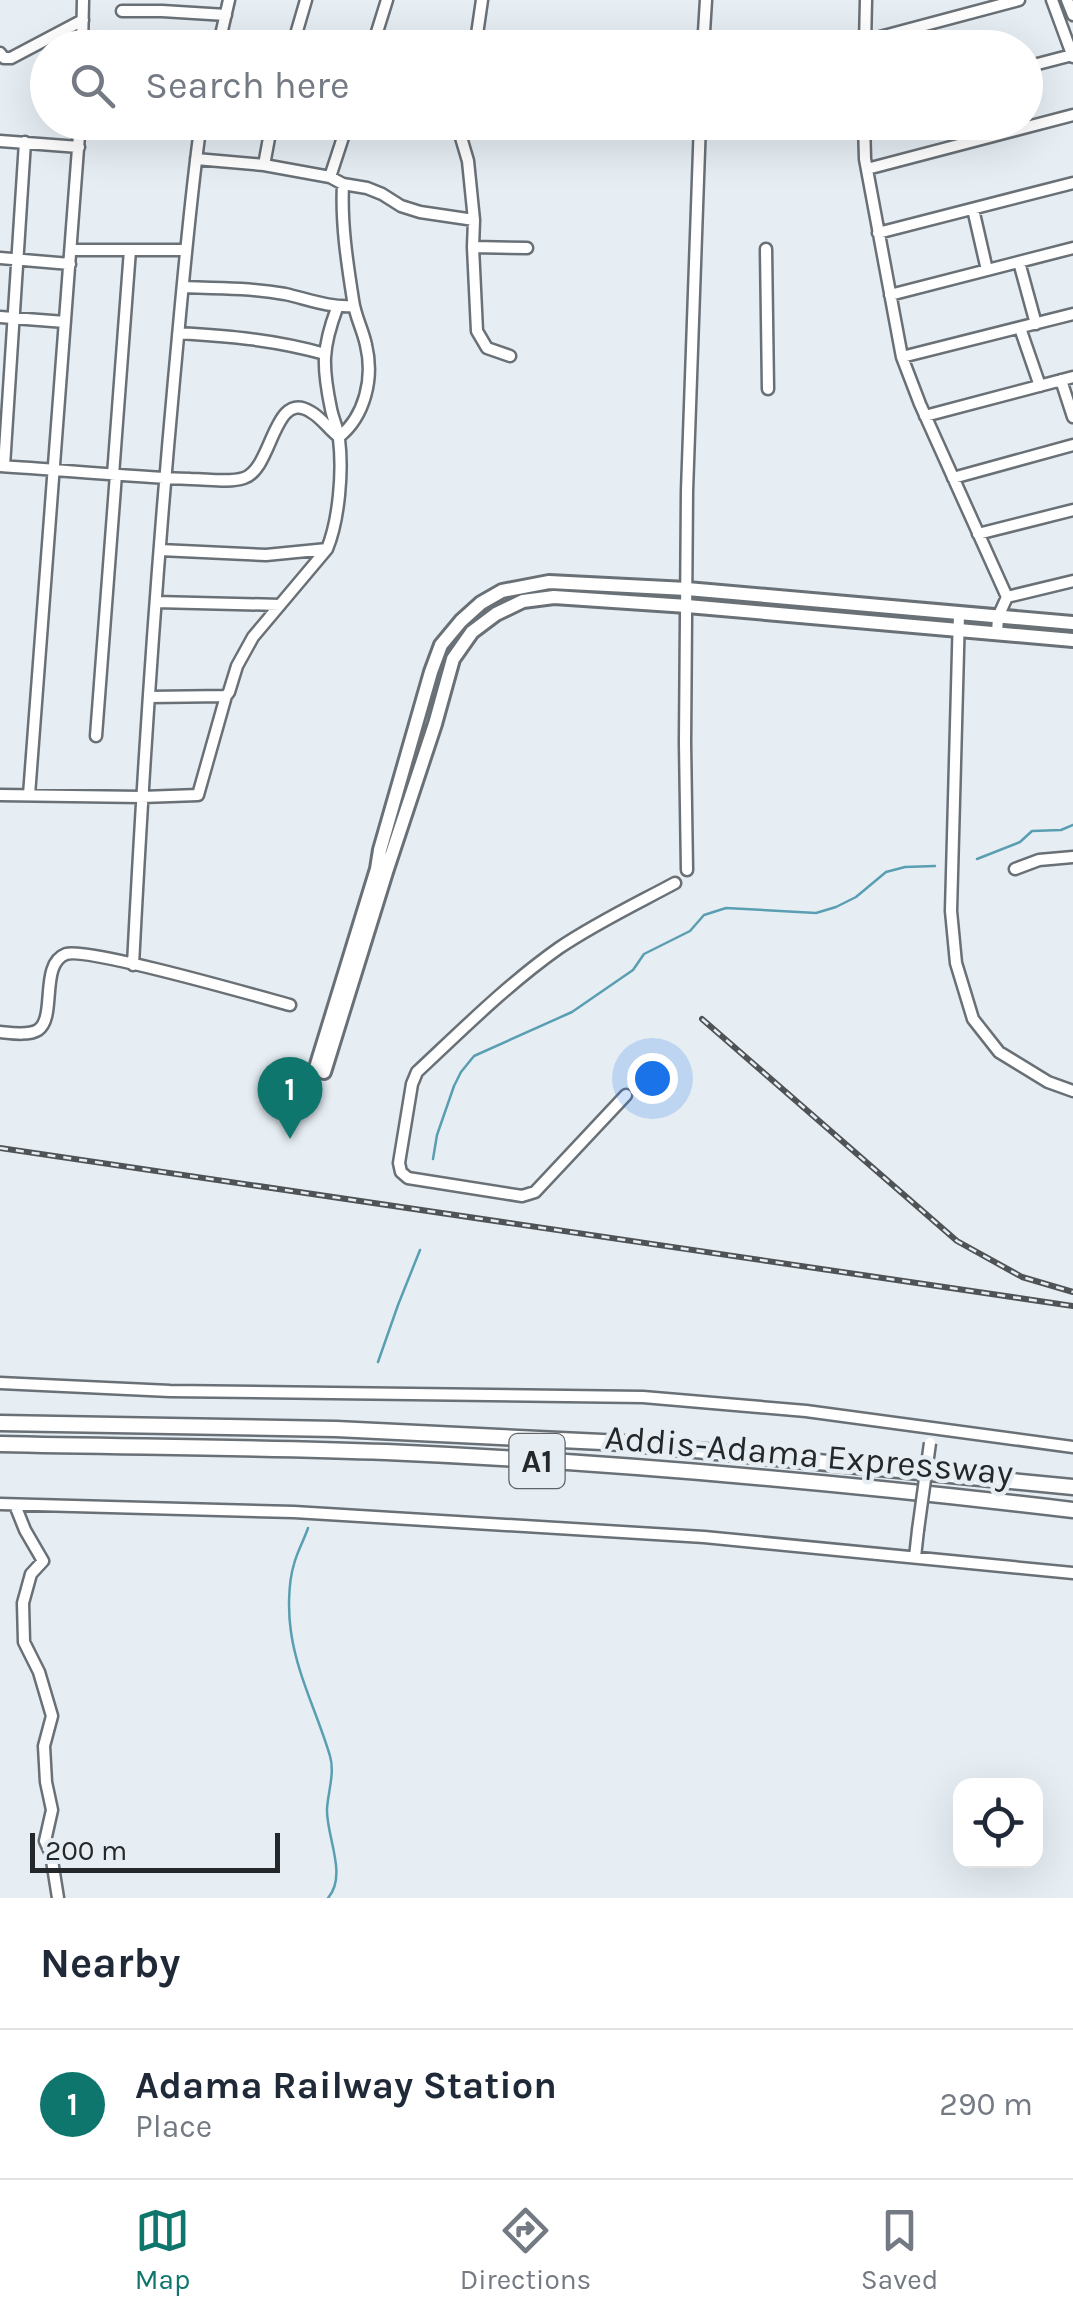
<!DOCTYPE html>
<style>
body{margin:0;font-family:Karla,sans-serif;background:#f6f6f7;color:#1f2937}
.controls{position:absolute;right:30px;bottom:30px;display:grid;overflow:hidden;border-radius:20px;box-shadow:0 10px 40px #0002}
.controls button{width:90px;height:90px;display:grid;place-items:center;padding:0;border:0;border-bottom:2px solid #e0e1e3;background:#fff;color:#1f2937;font:50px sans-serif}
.scale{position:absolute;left:30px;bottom:25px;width:250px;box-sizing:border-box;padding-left:10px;border:5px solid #25282a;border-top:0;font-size:28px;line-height:35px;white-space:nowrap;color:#25282a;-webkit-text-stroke:8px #e6eef4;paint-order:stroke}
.you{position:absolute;left:652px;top:1078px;width:35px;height:35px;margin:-25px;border:8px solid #fff;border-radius:50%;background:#1a73e8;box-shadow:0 0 0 15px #1a73e833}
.badge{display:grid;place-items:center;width:65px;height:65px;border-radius:50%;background:#0f766e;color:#fff;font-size:32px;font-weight:700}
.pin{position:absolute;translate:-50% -82px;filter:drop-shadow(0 2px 5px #0008)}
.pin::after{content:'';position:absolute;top:52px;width:35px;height:30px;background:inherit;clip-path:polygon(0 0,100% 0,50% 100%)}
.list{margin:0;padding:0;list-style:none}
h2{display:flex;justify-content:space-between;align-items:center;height:130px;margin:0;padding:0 40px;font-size:42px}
h2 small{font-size:32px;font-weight:400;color:#747a83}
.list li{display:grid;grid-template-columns:65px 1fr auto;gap:30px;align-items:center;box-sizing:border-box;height:150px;padding:0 40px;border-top:2px solid #e0e1e3}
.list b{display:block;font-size:38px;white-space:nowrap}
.list p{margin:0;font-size:32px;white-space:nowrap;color:#747a83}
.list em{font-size:32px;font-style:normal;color:#747a83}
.icon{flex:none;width:55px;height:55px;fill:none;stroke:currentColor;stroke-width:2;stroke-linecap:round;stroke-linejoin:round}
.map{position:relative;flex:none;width:1073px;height:1898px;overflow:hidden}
.search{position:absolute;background:#fff;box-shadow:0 10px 40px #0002;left:30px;right:30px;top:30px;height:110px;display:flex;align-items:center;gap:25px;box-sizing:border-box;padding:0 35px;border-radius:55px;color:#747a83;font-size:38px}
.sheet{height:280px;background:#fff}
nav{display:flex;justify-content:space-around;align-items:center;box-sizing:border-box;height:140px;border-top:2px solid #e0e1e3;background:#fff;font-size:28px;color:#747a83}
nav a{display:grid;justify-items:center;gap:5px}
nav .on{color:#0f766e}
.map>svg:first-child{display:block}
</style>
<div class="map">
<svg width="1073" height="1898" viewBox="0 0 1073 1898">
<rect width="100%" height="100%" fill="#e6eef4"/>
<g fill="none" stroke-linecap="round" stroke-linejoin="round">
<path stroke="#5a9eb1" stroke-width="2.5" d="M977 859 1020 842 1032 831 1061 830 1073 825
M433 1159 437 1135 454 1086 461 1072 474 1056 572 1012 633 970 644 954 690 931 704 915 726 908 816 913 836 907 856 897 886 872 905 867 935 866
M378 1362 398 1305 420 1250
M308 1528C304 1540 297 1552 294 1564 288 1584 288 1612 291 1632 297 1675 318 1715 330 1756 335 1773 328 1792 327 1809 326 1836 348 1875 328 1898"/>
<defs>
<path id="minor" d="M1052 0 1073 57
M1067 0 1073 15
M122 11H162L226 15
M865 41 1019 0
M865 44 866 0
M82 48 83 0
M218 48 229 0
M292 48 306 0
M372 48 387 0
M475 48 482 0
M703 48 706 0
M0 53 4 58H11L83 20
M1026 67 1072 55
M462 122 460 134 468 161 474 220 473 247 477 331 487 348 510 356
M864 122 865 159 902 357 920 404 1007 597 998 617 997 633
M0 141 79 147
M196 159 264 165 330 177 343 184 367 188 382 194 401 206 420 212 474 220
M264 165 272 122
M867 169 1073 115
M330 177 348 122
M973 209 987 270
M878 233 1073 183
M473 247 527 248
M766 249 768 389
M72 250H186
M0 258 70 264
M1019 262 1036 324
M183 287C217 288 251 288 285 294 308 299 329 308 354 306
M890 295 1073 248
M0 317 65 322
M1020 328 1040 386
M179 333C229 336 276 340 325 354
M902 357 1073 314
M1061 380 1073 417
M925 416 1073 377
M0 466C64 470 127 477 191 479 208 479 229 483 244 478 273 469 273 388 311 412 322 418 329 430 339 437 365 416 374 378 366 345 363 330 355 316 353 300 347 262 341 223 343 184
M4 466 25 142
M113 475 130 250
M953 478 1073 445
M978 534 1073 510
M160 550 266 555 327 549
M1007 597 1073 581
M156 602 280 605
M959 614 951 911 956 963 973 1019 999 1052 1048 1082 1073 1091
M149 697 226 696
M96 736 116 474
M0 795 142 797 198 795 226 696 229 692 237 666 253 637 327 549C339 520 343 471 339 439 338 429 333 419 331 409 322 366 322 348 337 308
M29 795 80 122
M1015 869 1039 860 1073 857
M687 870 685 743 687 491 700 122
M133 965C143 770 156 575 174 380 182 294 189 208 201 122
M0 1032C11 1033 28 1036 38 1030 57 1017 39 964 66 954 87 947 257 996 290 1005
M626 1095 535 1192 522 1196 408 1178 401 1172 399 1163 412 1084 417 1072C463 1029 508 984 559 948 596 923 636 904 675 883
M0 1383 170 1391 643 1397 806 1411 1073 1447
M0 1504 294 1512 704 1537 1073 1573
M15 1505 25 1530 43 1561 31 1574 23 1603 24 1642 39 1672 52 1716 44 1746 46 1782 52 1810 45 1841 51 1854 58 1898
M915 1557 918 1530"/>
<path id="major" d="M315 1071 377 869 380 850 431 672 441 645 461 621 481 603 502 591 549 582 687 589 1073 623
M324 1072 386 872 435 724 453 659 472 632 496 614 523 601 554 597 687 606 1073 640"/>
<path id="highway" d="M0 1423 336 1429 623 1443 1073 1487
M0 1444C129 1447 258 1447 386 1452 616 1462 845 1483 1073 1510"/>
</defs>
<use href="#minor" stroke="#697076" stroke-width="15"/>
<use href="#major" stroke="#697076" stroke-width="18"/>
<use href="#highway" stroke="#697076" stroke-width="19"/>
<use href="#minor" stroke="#fff" stroke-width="10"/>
<use href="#major" stroke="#fff" stroke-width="12"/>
<use href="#highway" stroke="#fff" stroke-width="14"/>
<defs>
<path id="rail" d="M702 1019 957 1241 1022 1277 1073 1292
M0 1148 1073 1306"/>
</defs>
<use href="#rail" stroke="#4f5356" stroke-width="6"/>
<use href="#rail" stroke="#e6eef4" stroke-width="2.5" stroke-dasharray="8" stroke-linecap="butt"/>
<defs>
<path id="minor-bridge" d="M918 1530 930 1443"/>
</defs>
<use href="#minor-bridge" stroke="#697076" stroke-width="15" stroke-linecap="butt"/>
<use href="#minor-bridge" stroke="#fff" stroke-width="10"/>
</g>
<g text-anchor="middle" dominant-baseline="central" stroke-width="9" stroke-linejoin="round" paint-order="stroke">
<rect fill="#e6eef4" stroke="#5f6367" stroke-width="2.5" x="509.5" y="1434" width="55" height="54" rx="8"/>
<g font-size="32" font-weight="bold" fill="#25282a">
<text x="537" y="1461">A1</text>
</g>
<g font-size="35" fill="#25282a" stroke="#e6eef4">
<text transform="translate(809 1455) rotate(5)">Addis-Adama Expressway</text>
</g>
</g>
</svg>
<div class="controls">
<button><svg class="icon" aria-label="locate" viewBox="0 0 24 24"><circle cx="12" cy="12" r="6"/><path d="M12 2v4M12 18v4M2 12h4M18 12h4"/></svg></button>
</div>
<div class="scale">200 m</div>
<div class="you"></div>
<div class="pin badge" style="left:290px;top:1139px">1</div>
<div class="search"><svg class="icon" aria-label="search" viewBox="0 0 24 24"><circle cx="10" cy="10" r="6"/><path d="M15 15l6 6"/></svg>Search here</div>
</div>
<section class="sheet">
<h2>Nearby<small></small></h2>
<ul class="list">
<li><span class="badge">1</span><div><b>Adama Railway Station</b><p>Place</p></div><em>290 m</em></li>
</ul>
</section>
<nav>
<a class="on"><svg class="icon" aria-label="map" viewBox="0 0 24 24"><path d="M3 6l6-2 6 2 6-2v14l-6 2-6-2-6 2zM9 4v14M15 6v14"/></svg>Map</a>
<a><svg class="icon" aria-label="directions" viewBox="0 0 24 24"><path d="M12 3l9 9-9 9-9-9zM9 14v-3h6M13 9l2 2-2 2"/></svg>Directions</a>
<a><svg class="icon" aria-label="saved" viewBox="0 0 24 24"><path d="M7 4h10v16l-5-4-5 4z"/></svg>Saved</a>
</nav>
